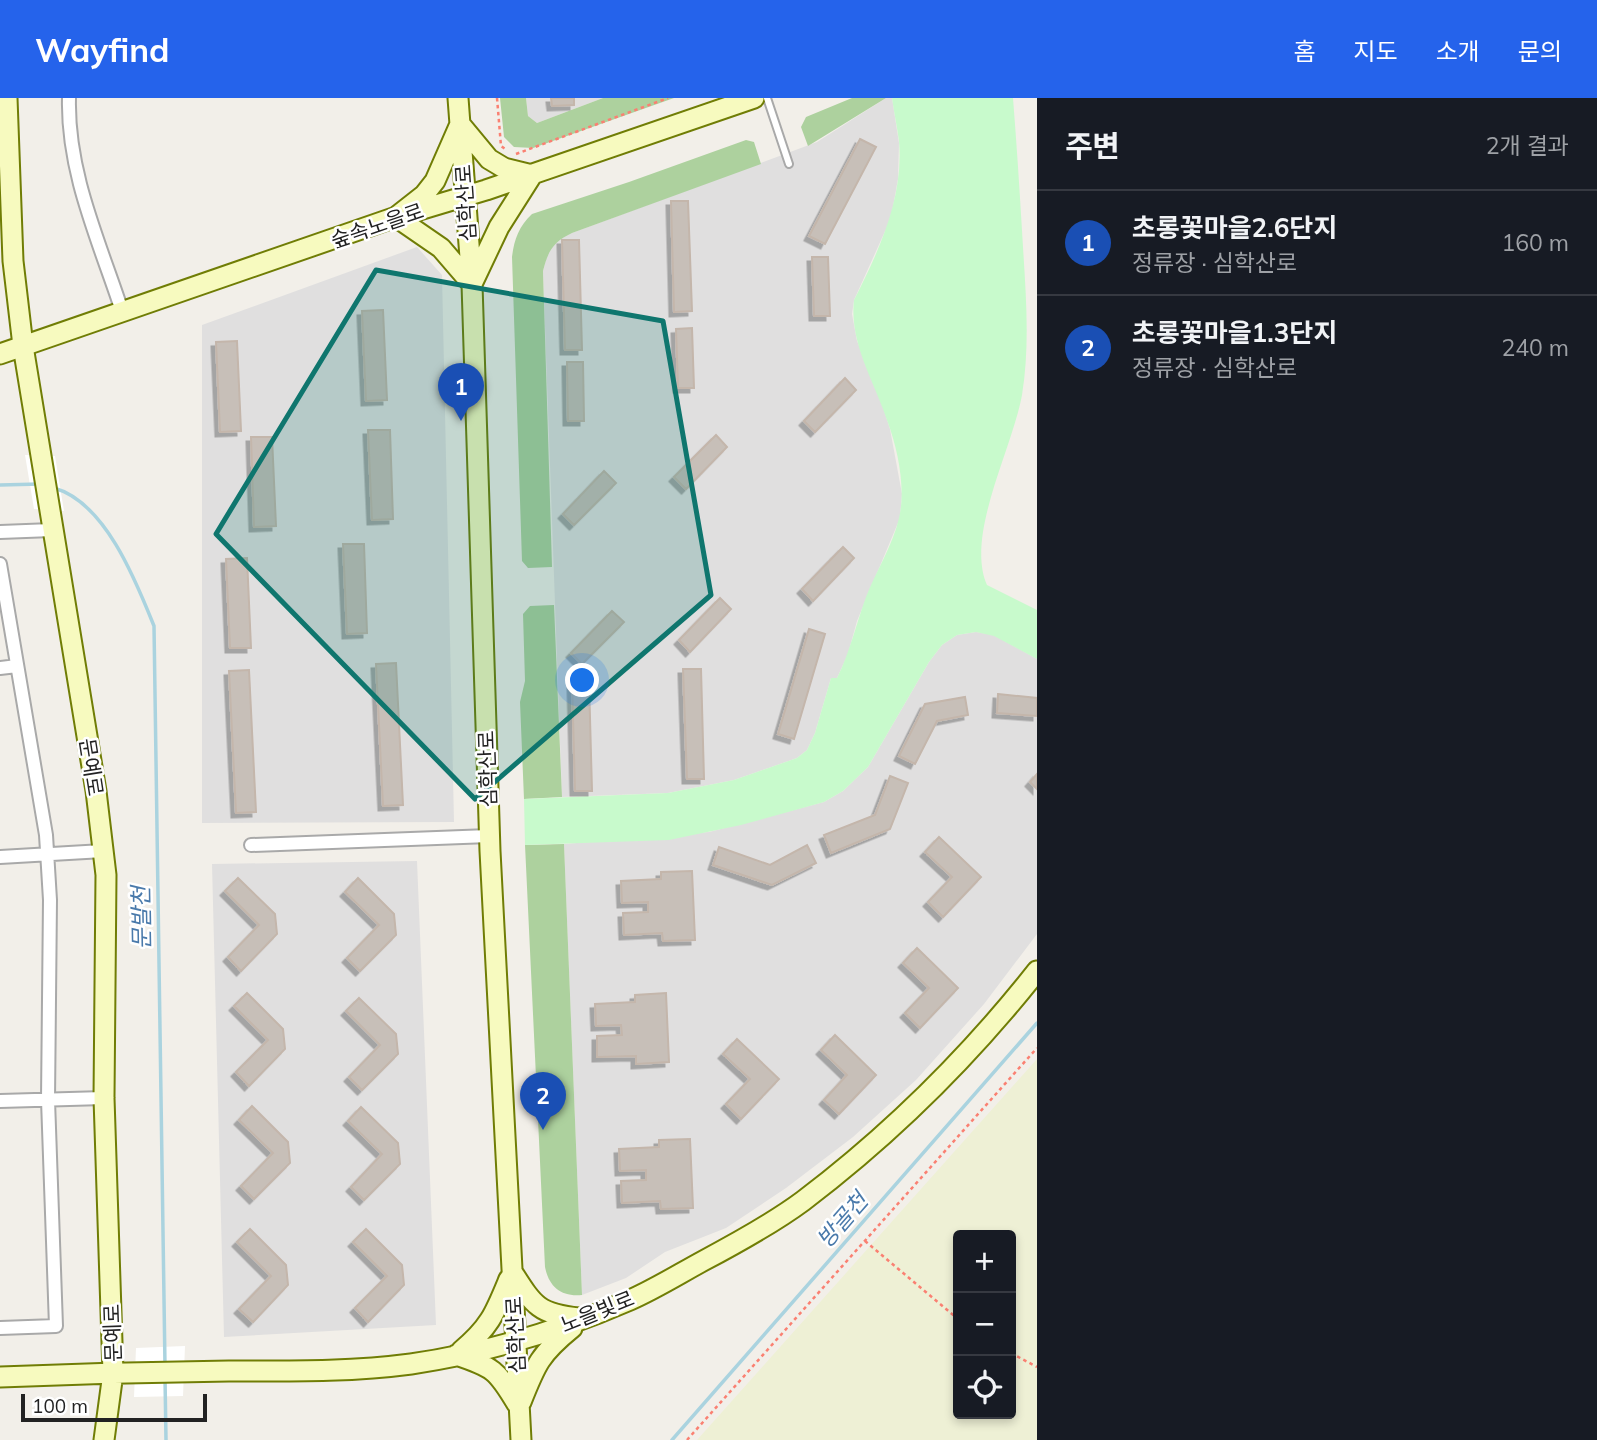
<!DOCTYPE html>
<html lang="ko">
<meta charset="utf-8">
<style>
body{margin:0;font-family:Mulish,"Noto Sans KR",sans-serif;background:#242831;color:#f1f3f6}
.controls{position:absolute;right:21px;bottom:21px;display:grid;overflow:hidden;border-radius:7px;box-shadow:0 4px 10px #0003}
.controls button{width:63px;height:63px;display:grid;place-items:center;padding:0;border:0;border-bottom:2px solid #363941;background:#171b24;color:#f1f3f6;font:35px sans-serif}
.scale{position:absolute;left:21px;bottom:18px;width:186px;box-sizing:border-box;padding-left:7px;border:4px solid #222;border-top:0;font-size:19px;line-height:24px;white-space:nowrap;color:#222;-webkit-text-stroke:5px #fff;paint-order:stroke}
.you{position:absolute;left:583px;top:583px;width:24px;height:24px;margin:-18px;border:5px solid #fff;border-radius:50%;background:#1a73e8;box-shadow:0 0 0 10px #1a73e833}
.badge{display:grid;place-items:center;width:46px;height:46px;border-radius:50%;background:#2563eb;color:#fff;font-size:23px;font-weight:700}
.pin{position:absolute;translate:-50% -58px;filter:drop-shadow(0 2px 4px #0008)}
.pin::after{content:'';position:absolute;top:37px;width:24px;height:21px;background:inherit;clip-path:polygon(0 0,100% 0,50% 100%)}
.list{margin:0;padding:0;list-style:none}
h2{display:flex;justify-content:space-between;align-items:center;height:91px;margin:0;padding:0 28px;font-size:30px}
h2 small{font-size:23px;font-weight:400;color:#9ea1a6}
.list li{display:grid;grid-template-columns:46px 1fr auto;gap:21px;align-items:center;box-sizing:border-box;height:105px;padding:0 28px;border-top:2px solid #363941}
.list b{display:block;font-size:26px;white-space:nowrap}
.list p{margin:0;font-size:23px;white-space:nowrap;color:#9ea1a6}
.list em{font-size:23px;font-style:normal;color:#9ea1a6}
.icon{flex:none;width:38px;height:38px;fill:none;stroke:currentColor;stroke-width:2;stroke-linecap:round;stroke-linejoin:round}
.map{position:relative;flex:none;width:1037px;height:1342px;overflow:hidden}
header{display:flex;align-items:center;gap:42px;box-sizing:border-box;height:98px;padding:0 35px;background:#2563eb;color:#fff}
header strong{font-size:33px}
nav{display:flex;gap:38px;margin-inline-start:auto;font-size:24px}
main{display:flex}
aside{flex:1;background:#171b24}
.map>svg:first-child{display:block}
</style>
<header>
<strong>Wayfind</strong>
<nav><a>홈</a><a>지도</a><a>소개</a><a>문의</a></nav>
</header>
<main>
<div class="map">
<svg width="1037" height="1342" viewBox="0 0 1037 1342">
<defs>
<filter id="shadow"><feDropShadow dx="-4.5" dy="4.5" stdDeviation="0" flood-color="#0004"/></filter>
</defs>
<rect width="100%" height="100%" fill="#f2efe9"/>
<path fill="#e0dfdf" d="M526 0H603L537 25 528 18Z
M886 0H892L899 45 898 81 891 120 854 202 852 216 857 243 878 293 890 331 902 396 900 420 857 523 848 556 837 580H831L815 635 807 652 797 660 734 682 668 695 562 699 543 173 548 154 558 142 572 135 817 44Z
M417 149 442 177 454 724 202 725V227Z
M976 534 994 537 1037 561V836L984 906 916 982 853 1039 786 1090 726 1130 665 1154 626 1180 582 1197 564 746 709 734 824 704 843 693 868 669 929 564 942 547 957 537Z
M417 763 436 1227 224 1239 212 766Z"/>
<path fill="#eef0d5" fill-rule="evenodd" d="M1037 961V1342H697ZM958 1137H1011V1316H958Z"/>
<path fill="#add19e" d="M500 0H526L528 18 537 25 603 0H674L533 50 514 49 504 39Z
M852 0H886L808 48 801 29 806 19Z
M746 42 754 44 761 66 572 135C553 144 548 153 543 173L552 469 528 470 522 463 512 159C514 142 519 128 532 116L629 84Z
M554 507 562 699 524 701 520 604 525 583 523 516 530 508Z
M564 746 582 1197C561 1199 549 1189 545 1169L525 747Z"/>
<path fill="#c8facc" d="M892 0H1013C1017 50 1020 99 1023 149 1026 198 1030 248 1022 297 1012 352 965 437 987 487L1037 512V561L994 538 976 534 957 537 942 547 929 564 868 669 843 693 824 704 741 727 669 742 525 747 524 701 668 695 734 682 797 660 807 652 815 635 831 580H837C850 554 856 526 866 499 876 473 893 447 899 420 906 391 898 352 888 325 875 284 849 246 854 202 879 153 904 99 899 43 897 29 894 14 892 0Z"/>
<path fill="#fff" d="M25 357 55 358 64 413 34 411Z
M185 1248 183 1298 134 1299 136 1250Z"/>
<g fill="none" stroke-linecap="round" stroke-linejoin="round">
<path stroke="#aad3df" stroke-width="3.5" d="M0 387 40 386
M54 390C105 404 136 483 154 528L165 1268
M165 1279 166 1342
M672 1342 1037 925"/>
</g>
<path fill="#c7bfb8" stroke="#c4b6ab" stroke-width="2" filter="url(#shadow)" d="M551 0H574V7L552 8Z
M860 41 876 49 825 146 809 138Z
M671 103H688L692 213 674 214Z
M562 142H579L582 252H565Z
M812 159H828L830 218H814Z
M383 212 387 302 366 303 362 213Z
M692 230 694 290H678L676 231Z
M237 243 241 333 220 334 216 244Z
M567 264H583L584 323H568Z
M845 280 856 292 815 334 804 323Z
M368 332H390L393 421 372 422Z
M716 337 727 349 686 391 674 379Z
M251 339H272L276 428 254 429Z
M604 373 616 385 574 427 563 416Z
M343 446H364L367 535 347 536Z
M843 449 854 460 813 503 802 491Z
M247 460 251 550H230L226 461Z
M720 500 731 511 690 554 679 542Z
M612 513 624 524 582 566 571 555Z
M809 531 825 536 794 641 778 636Z
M396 565 403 707 383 708 376 566Z
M683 571H701L704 681H687Z
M249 572 256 714 236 715 229 573Z
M572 583H589L592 693H575Z
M998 596 1037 600V618L997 615Z
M965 599 968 617 937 623 915 666 899 658 925 606Z
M1037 676V691L1030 684Z
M890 678 908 685 890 731 831 755 824 737 875 717Z
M939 739 981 779 943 819 928 804 952 779 925 754Z
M807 747 816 765 772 787 713 767 719 749 770 767Z
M692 773 695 842 663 843 662 835 624 837 623 815 648 814V804L622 805 621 783 661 781V774Z
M238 780 275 816 277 836 241 873 228 859 259 827 225 793Z
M358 780 394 816 396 837 360 873 347 860 379 827 345 794Z
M917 850 958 890 920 930 905 915 929 890 903 865Z
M247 895 283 931 285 951 249 988 236 974 268 942 234 908Z
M666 895 669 964 636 966V958L597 959V938L622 937 621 927 596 928 595 906 635 904V897Z
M359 900 396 936 398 956 362 992 349 979 380 947 346 913Z
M835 937 876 977 839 1016 824 1002 847 977 821 952Z
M737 941 779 981 741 1021 726 1006 750 981 723 956Z
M252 1008 288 1044 290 1065 254 1101 241 1088 273 1055 239 1022Z
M361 1009 398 1045 400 1066 364 1102 351 1089 382 1056 348 1023Z
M690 1041 693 1110 661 1111 660 1103 622 1105 621 1083 646 1082V1072L620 1073 619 1051 659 1049V1042Z
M250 1131 286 1167 288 1187 253 1224 239 1211 271 1178 237 1144Z
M366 1131 402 1167 404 1187 368 1224 355 1210 387 1178 353 1144Z"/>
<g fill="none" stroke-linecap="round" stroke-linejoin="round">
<defs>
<path id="lane" d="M767 0 789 66"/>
<path id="street" d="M69 0C67 74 99 143 122 213
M0 434 52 432
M0 466 46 737 50 802 48 1002 56 1228 0 1230
M0 570 17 568
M251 747 489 738
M0 759 103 753
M0 1003 104 1000"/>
<path id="secondary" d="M7 0 13 163 23 248 96 693 106 777 104 1000 113 1275 104 1342
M458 0 472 186 490 753 521 1342
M460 26 489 61 504 70 532 77 499 129 472 186 441 150 396 119 424 97 435 83Z
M0 256 396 119 486 92 754 0
M513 1175C534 1208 539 1216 579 1220
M461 1253C490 1229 495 1215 509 1181
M456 1257C493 1269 497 1272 517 1306
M0 1279C76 1276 152 1274 229 1273 289 1273 351 1274 411 1266 485 1255 561 1232 630 1202 655 1191 679 1176 703 1163 737 1145 772 1126 803 1103 890 1037 969 959 1037 873
M521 1304C536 1266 540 1256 572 1230"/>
</defs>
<use href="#lane" stroke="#a9a9a9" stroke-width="10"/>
<use href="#street" stroke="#a9a9a9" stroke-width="16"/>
<use href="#secondary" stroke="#707d05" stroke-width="23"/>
<path stroke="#fa8072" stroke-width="2.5" stroke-dasharray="3.5 3.5" stroke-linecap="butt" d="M497 0 501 48 505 51
M516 56 668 0
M865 1143 958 1221
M1011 1255 1037 1269
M687 1342 1037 950"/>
<use href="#lane" stroke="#fff" stroke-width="6"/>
<use href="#street" stroke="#fff" stroke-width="12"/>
<use href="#secondary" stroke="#f7fabf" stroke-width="19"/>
</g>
<path fill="#0f766e" fill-opacity="0.2" stroke="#0f766e" stroke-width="5" stroke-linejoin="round" d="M376 172 663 223 711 497 475 701 216 436Z"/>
<g text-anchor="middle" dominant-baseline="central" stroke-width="5" stroke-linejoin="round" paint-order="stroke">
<g font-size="21" fill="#222" stroke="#fff">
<text transform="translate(465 105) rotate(-94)">심학산로</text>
<text transform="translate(377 127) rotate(-19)">숲속노을로</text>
<text transform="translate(92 669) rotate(81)">문예로</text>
<text transform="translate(487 671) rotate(-92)">심학산로</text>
<text transform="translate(597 1213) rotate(-22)">노을빛로</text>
<text transform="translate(112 1235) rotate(-92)">문예로</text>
<text transform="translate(515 1237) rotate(-93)">심학산로</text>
</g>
<g font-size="23" font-style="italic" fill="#4a7aab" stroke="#fff">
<text transform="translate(141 820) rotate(-91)">문발천</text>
<text transform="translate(842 1122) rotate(-49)">방골천</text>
</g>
</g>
</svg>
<div class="controls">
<button>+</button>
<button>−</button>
<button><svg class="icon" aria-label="locate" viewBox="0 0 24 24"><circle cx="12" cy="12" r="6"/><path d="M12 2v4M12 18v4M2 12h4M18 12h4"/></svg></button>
</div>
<div class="scale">100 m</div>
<div class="you"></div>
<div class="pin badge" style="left:461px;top:323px;background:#1a4fb4">1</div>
<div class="pin badge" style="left:543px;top:1032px;background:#1a4fb4">2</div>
</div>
<aside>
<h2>주변<small>2개 결과</small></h2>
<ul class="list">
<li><span class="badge" style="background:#1a4fb4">1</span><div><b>초롱꽃마을2.6단지</b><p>정류장 · 심학산로</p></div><em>160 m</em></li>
<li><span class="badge" style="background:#1a4fb4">2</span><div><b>초롱꽃마을1.3단지</b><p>정류장 · 심학산로</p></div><em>240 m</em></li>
</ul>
</aside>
</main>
